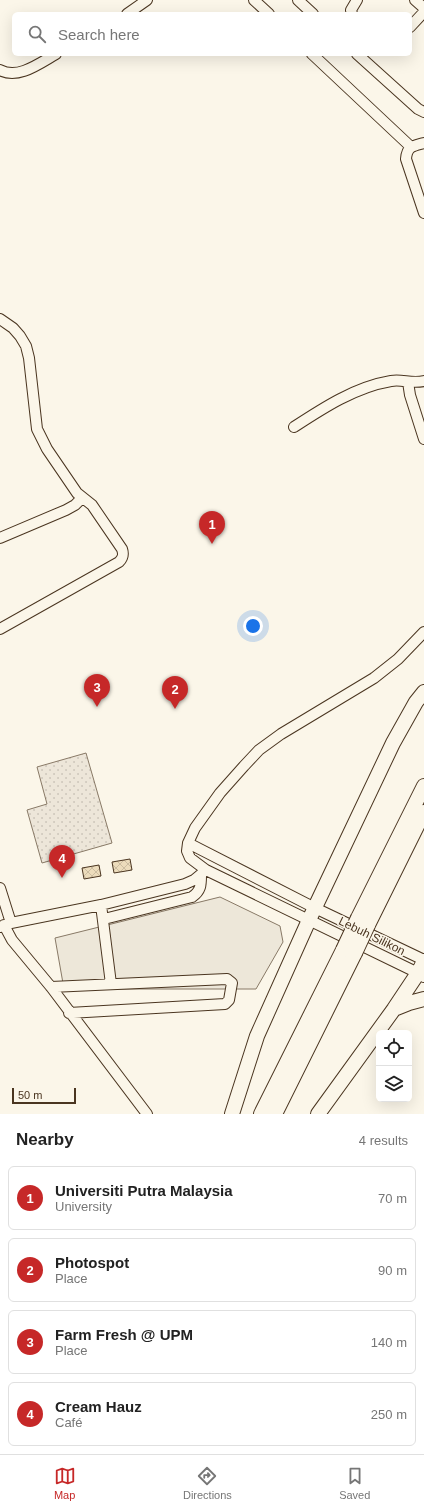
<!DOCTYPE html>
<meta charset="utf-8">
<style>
body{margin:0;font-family:Arial,sans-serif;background:#f2f2f2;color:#222}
.controls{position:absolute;right:12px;bottom:12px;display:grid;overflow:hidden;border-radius:6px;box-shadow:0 4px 16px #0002}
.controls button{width:36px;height:36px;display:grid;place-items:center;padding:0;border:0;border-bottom:1px solid #e0e0e0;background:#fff;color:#222;font:20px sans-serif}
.scale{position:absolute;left:12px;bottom:10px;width:64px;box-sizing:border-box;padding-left:4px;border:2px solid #4a3520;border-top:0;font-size:11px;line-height:14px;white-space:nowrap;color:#4a3520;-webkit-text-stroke:3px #fbf6e9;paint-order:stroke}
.you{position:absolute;left:253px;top:626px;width:14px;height:14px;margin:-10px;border:3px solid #fff;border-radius:50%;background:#1a73e8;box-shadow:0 0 0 6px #1a73e833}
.badge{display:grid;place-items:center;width:26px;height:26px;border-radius:50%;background:#c62828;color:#fff;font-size:13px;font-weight:700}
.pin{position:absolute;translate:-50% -33px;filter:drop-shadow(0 1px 2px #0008)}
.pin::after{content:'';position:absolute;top:21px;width:14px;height:12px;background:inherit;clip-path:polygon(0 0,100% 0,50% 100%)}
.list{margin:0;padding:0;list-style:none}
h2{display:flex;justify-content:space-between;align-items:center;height:52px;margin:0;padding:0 16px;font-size:17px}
h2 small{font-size:13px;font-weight:400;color:#767676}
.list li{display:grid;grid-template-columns:26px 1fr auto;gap:12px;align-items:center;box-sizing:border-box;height:64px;margin:0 8px 8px;padding:0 8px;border:1px solid #e0e0e0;border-radius:6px}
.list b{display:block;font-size:15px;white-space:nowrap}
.list p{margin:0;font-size:13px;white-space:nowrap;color:#767676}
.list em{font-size:13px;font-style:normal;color:#767676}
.icon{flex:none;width:22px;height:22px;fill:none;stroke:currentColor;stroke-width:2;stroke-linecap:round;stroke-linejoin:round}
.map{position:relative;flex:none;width:424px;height:1114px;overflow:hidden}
.search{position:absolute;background:#fff;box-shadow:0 4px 16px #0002;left:12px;right:12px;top:12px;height:44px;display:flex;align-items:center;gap:10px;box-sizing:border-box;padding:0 14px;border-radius:6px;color:#767676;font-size:15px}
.sheet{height:340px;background:#fff}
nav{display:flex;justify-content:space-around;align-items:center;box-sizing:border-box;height:56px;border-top:1px solid #e0e0e0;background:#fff;font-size:11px;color:#767676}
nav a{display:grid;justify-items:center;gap:2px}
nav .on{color:#c62828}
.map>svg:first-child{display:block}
</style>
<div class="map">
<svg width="424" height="1114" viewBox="0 0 424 1114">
<defs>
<pattern id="grass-dots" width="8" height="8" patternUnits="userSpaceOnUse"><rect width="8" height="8" fill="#ede6d9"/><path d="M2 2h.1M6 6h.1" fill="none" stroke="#cdc6ba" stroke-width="1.8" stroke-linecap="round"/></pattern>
<pattern id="building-cross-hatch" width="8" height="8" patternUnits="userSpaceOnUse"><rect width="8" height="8" fill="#ecdcbc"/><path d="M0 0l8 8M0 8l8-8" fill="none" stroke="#ccbda1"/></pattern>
</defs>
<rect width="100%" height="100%" fill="#fbf6e9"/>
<path fill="url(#grass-dots)" stroke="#887966" d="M86 753 112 843 42 863 27 810 47 804 37 767Z"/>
<path fill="#ede7d9" stroke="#887966" d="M220 897 280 926 283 942 256 989H64L55 938Z"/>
<path fill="url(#building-cross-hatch)" stroke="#4a3520" d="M130 859 132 870 114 873 112 862Z
M99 865 101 876 84 879 82 868Z"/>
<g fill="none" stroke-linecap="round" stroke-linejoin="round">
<defs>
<path id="minor" d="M254 0 269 14
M298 0 313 14
M415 0 424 8
M127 14 147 0
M352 14 351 10 357 0
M410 27 424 12
M312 54 411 147
M357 54 418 109 424 112
M0 70C18 80 40 63 56 54
M424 143C413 146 407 146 406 159L424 213
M0 319 13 328 20 336 26 346 29 358 37 429 47 449 77 493 92 505 122 549C124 555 123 558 119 562L0 629
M408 382 410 395 424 439
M294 427C323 408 355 387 391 381 402 379 412 384 424 381
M0 538 66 510 75 505 82 498
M424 632 398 659 374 678 281 734 259 750 244 766 220 793 195 828 188 843 187 851 190 858 206 870 418 973 424 977
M188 843 315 908 424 960
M0 888 11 923
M101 905 111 984
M104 919 192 897C201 891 201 885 201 875
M4 925 12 940 51 987 147 1114
M0 927 11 923 101 905 185 884 194 880 206 870
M51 987 227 979 232 983 229 1000 225 1004 69 1013"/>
<path id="highway" d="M358 918 424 786
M368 925 424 812
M394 1009 409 1003 424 999
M232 1114 257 1036 309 920 393 743 416 702 424 692
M261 1114 343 950
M275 1114 355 953
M318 1114 394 1009 418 973 424 961"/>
</defs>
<use href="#minor" stroke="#4a3520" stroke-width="12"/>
<use href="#highway" stroke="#4a3520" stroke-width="16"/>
<use href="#minor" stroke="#fbf6e9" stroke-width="10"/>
<use href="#highway" stroke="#fbf6e9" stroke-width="14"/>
<defs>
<path id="highway-bridge" d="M343 950 358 918
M355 953 368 925"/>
</defs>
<use href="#highway-bridge" stroke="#4a3520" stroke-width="16" stroke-linecap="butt"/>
<use href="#highway-bridge" stroke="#fbf6e9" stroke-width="14"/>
</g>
<g text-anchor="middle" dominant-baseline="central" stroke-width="3" stroke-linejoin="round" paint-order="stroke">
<g font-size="12" fill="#4a3520" stroke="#fbf6e9">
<text transform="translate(372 936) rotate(26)">Lebuh Silikon</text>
</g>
</g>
</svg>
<div class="controls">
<button><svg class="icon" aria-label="locate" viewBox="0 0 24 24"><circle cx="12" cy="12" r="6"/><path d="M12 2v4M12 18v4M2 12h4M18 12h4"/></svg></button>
<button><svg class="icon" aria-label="layers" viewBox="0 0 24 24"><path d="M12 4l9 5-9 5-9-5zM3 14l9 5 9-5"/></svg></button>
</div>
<div class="scale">50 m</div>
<div class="you"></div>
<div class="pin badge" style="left:212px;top:544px">1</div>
<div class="pin badge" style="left:175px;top:709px">2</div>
<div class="pin badge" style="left:97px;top:707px">3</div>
<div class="pin badge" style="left:62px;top:878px">4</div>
<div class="search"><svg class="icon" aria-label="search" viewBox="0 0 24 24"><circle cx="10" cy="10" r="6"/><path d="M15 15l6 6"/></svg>Search here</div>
</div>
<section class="sheet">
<h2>Nearby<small>4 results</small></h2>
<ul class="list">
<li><span class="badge">1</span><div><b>Universiti Putra Malaysia</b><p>University</p></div><em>70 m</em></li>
<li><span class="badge">2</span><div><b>Photospot</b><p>Place</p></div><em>90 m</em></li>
<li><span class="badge">3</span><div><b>Farm Fresh @ UPM</b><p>Place</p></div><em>140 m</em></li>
<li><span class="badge">4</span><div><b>Cream Hauz</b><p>Café</p></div><em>250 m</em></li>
</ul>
</section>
<nav>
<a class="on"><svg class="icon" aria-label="map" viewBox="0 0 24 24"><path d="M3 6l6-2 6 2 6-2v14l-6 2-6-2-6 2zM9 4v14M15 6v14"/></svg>Map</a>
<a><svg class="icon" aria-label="directions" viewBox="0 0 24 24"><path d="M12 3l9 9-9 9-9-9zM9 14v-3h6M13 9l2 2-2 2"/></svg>Directions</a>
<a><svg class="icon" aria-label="saved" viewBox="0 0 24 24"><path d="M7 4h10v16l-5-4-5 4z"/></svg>Saved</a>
</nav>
